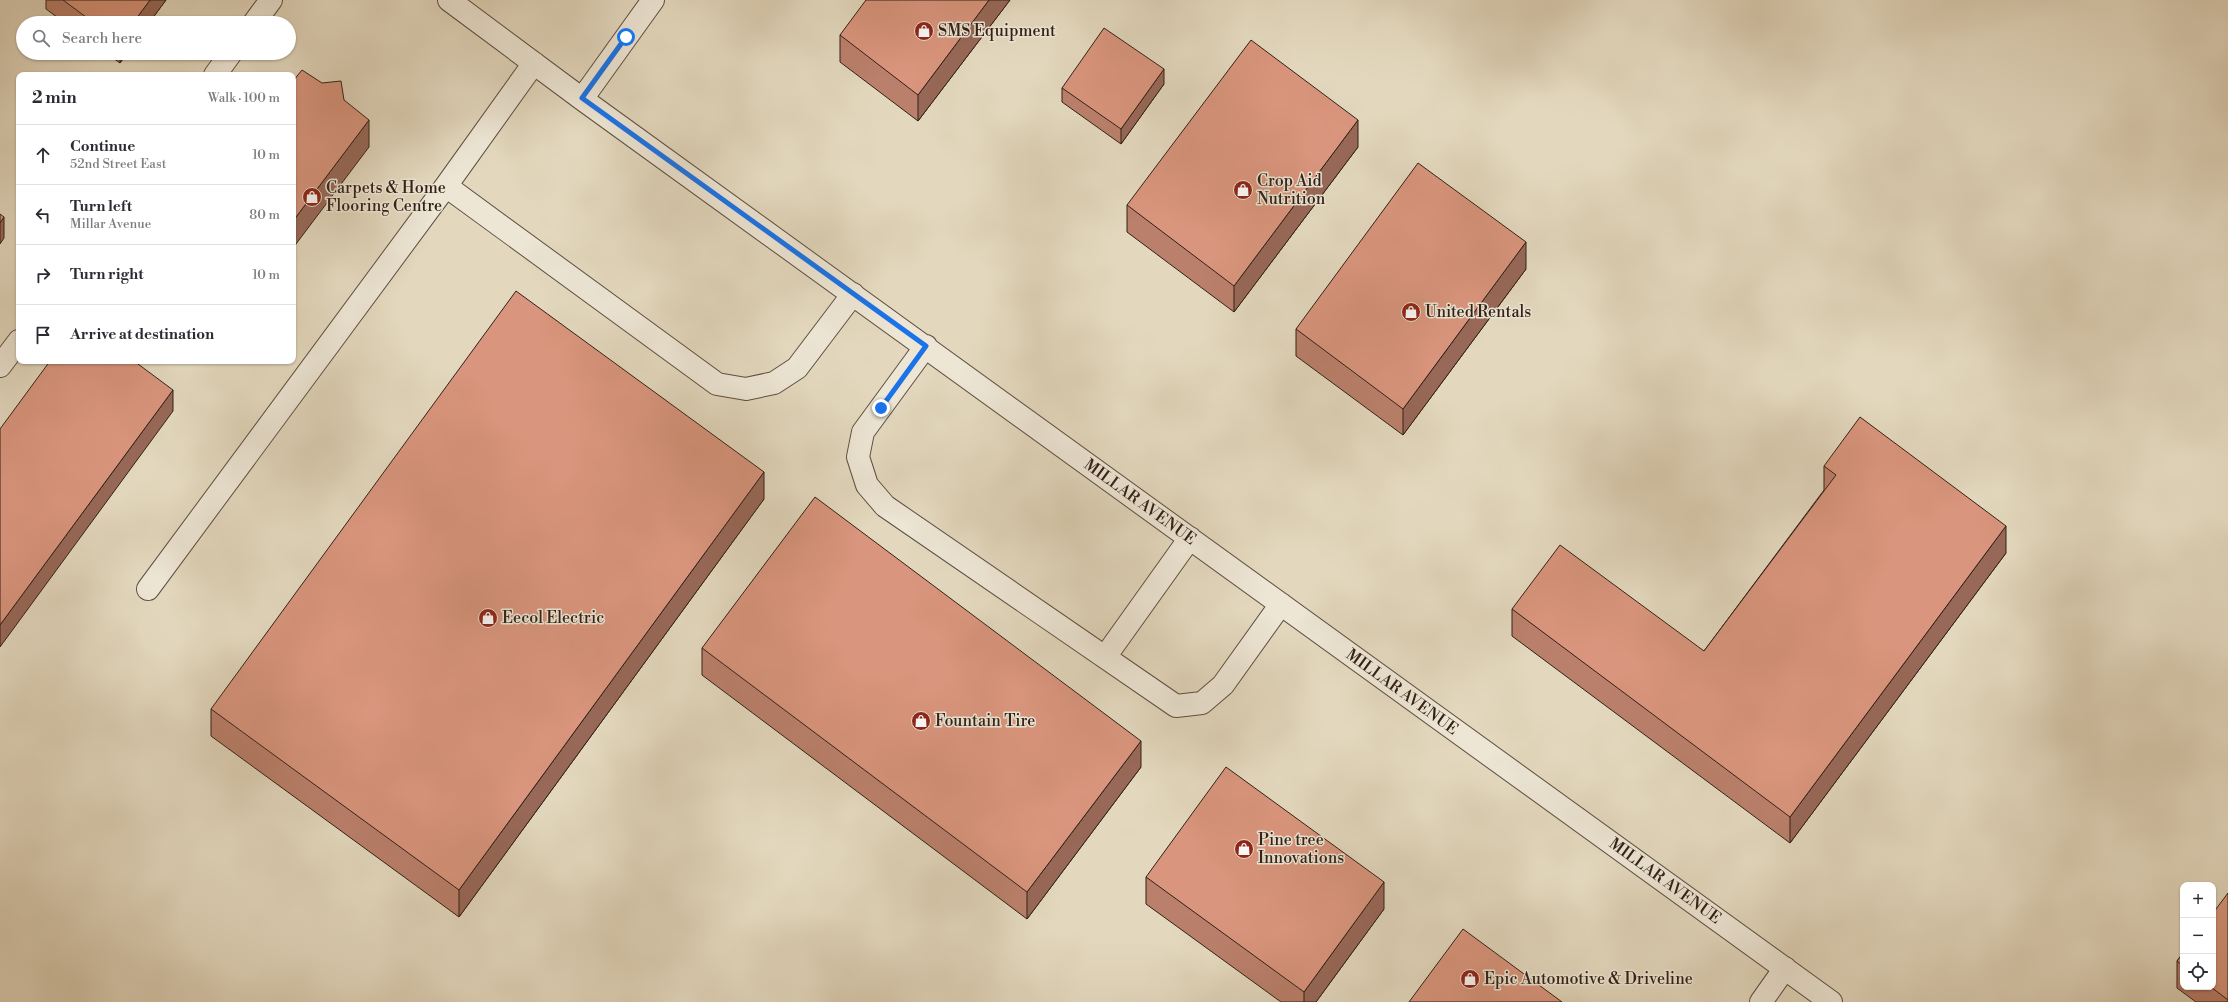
<!DOCTYPE html>
<meta charset="utf-8">
<style>
body{margin:0;font-family:"Libre Bodoni",serif;background:#f7f7f7;color:#2b2b33}
.controls{position:absolute;right:12px;bottom:12px;display:grid;overflow:hidden;border-radius:8px;box-shadow:0 1px 3px #0004}
.controls button{width:36px;height:36px;display:grid;place-items:center;padding:0;border:0;border-bottom:1px solid #e1e1e2;background:#fff;color:#2b2b33;font:20px sans-serif}
.stop{position:absolute;width:12px;height:12px;margin:-9px;border:3px solid #1a73e8;border-radius:50%;background:#fff}
.stop.end{background:#1a73e8;border-color:#fff;box-shadow:0 1px 4px #0008}
.list{margin:0;padding:0;list-style:none}
h2{display:flex;justify-content:space-between;align-items:center;height:52px;margin:0;padding:0 16px;font-size:17px}
h2 small{font-size:13px;font-weight:400;color:#7c7c81}
.list li{display:grid;grid-template-columns:26px 1fr auto;gap:12px;align-items:center;box-sizing:border-box;height:60px;padding:0 16px;border-top:1px solid #e1e1e2}
.list b{display:block;font-size:15px;white-space:nowrap}
.list p{margin:0;font-size:13px;white-space:nowrap;color:#7c7c81}
.list em{font-size:13px;font-style:normal;color:#7c7c81}
.icon{flex:none;width:22px;height:22px;fill:none;stroke:currentColor;stroke-width:2;stroke-linecap:round;stroke-linejoin:round}
.map{position:relative;flex:none;width:2228px;height:1002px;overflow:hidden}
.search{position:absolute;background:#fff;box-shadow:0 1px 3px #0004;left:16px;top:16px;width:280px;height:44px;display:flex;align-items:center;gap:10px;box-sizing:border-box;padding:0 14px;border-radius:22px;color:#7c7c81;font-size:15px}
.panel{position:absolute;background:#fff;box-shadow:0 1px 3px #0004;left:16px;top:72px;width:280px;height:292px;border-radius:8px}
.map>svg:first-child{display:block}
</style>
<div class="map">
<svg width="2228" height="1002" viewBox="0 0 2228 1002">
<rect width="100%" height="100%" fill="#e3d8be"/>
<filter id="stains"><feTurbulence type="fractalNoise" baseFrequency=".005" numOctaves="4"/><feColorMatrix values="0 0 0 0 .2 0 0 0 0 .09 0 0 0 0 .02 0 0 0 .5 -.17"/></filter>
<radialGradient id="worn" r=".72"><stop offset=".6" stop-color="#630" stop-opacity="0"/><stop offset="1" stop-color="#630" stop-opacity=".3"/></radialGradient>
<g fill="none" stroke-linecap="round" stroke-linejoin="round">
<defs>
<path id="minor" d="M449 0 582 99 1831 1002
M254 23 271 0
M215 75 231 53
M582 99 653 0
M446 186 717 384 746 389 774 383 797 368 853 294
M926 346 863 432 858 457 867 485 885 506 1176 706 1202 703 1223 685 1281 604
M0 366 19 341
M148 589 446 186 534 63
M1105 657 1190 538
M1761 1002 1785 968"/>
</defs>
<use href="#minor" stroke="#5e4e41" stroke-width="24"/>
<use href="#minor" stroke="#ede6d5" stroke-width="22"/>
</g>
<path fill="#bb806c" stroke="#312017" d="M46 0H166L149 23H65L46 9Z
M1010 0 918 121 840 62V35Z
M106 53H127L120 63Z
M1164 84 1121 144 1062 102V88Z
M1358 147 1234 312 1127 232V205Z
M1526 269 1403 435 1296 356V329Z
M1824 466 2006 553 1790 843 1512 636V609L1704 651 1824 490Z
M764 499 459 917 211 736V709Z
M702 648 1141 767 1027 919 702 675Z
M1146 877 1384 909 1316 1002H1281L1146 904Z
M2228 893V1002H2196L2177 988V961L2183 953V987H2213Z"/>
<path fill="#986858" stroke="#312017" d="M150 0H166L149 23H133Z
M989 0H1010L918 121V95Z
M120 53H127L120 63Z
M1164 69V84L1121 144V129Z
M369 120V147L293 248V221Z
M1358 120V147L1234 312V286Z
M4 217V238L0 244V223Z
M1526 242V269L1403 435V409Z
M173 390V411L0 647V625Z
M764 472V499L459 917V890Z
M2006 526V553L1790 843V817Z
M1141 741V767L1027 919V892Z
M1384 882V909L1316 1002H1304V992Z"/>
<path fill="#d9957d" stroke="#312017" d="M63 0H150L133 23H94Z
M866 0H989L918 95 840 35Z
M1104 28 1164 69 1121 129 1062 88Z
M1251 40 1358 120 1234 286 1127 205Z
M302 70 322 83 341 81 344 100 369 120 293 221V81Z
M1418 163 1526 242 1403 409 1296 329Z
M0 214 4 217 0 223Z
M516 291 764 472 459 890 211 709Z
M50 361H134L173 390 0 625V429Z
M1860 417 2006 526 1790 817 1512 609 1560 545 1704 651 1836 475 1824 466Z
M815 497 1141 741 1027 892 702 648Z
M1226 767 1384 882 1304 992 1146 877Z
M2228 893V1000L2211 987H2213V913Z
M1463 929 1562 1002H1409Z
M2183 953V966L2177 961Z"/>
<g fill="none" stroke-linecap="round" stroke-linejoin="round">
<path stroke="#1a73e8" stroke-width="5" d="M626 37 582 98 926 346 881 408"/>
</g>
<defs>
<symbol id="shop-disc" viewBox="-11 -11 22 22"><circle r="9.5" fill="#8f2418" stroke="#ede6d5"/><path d="M-5-2.5h2.3a2.7 3.5 0 0 1 5.4 0H5L5.5 6h-11ZM-1.5-2.5h3a1.5 2.3 0 0 0-3 0Z" fill="#fff"/></symbol>
</defs>
<g fill-rule="evenodd">
<use href="#shop-disc" x="913" y="20" width="22" height="22"/>
<use href="#shop-disc" x="1232" y="179" width="22" height="22"/>
<use href="#shop-disc" x="301" y="186" width="22" height="22"/>
<use href="#shop-disc" x="1400" y="301" width="22" height="22"/>
<use href="#shop-disc" x="477" y="607" width="22" height="22"/>
<use href="#shop-disc" x="910" y="710" width="22" height="22"/>
<use href="#shop-disc" x="1233" y="838" width="22" height="22"/>
<use href="#shop-disc" x="1459" y="968" width="22" height="22"/>
</g>
<g text-anchor="middle" dominant-baseline="central" stroke-width="3" stroke-linejoin="round" paint-order="stroke">
<g font-size="16" fill="#312017" stroke="#ede6d5" text-anchor="start">
<text x="938" y="31">SMS Equipment</text>
<text x="1257" y="181">Crop Aid<tspan x="1257" dy="18">Nutrition</tspan></text>
<text x="326" y="188">Carpets &amp; Home<tspan x="326" dy="18">Flooring Centre</tspan></text>
<text x="1425" y="312">United Rentals</text>
<text x="502" y="618">Eecol Electric</text>
<text x="935" y="721">Fountain Tire</text>
<text x="1258" y="840">Pine tree<tspan x="1258" dy="18">Innovations</tspan></text>
<text x="1484" y="979">Epic Automotive &amp; Driveline</text>
</g>
<g font-size="16" fill="#312017" stroke="#ede6d5">
<text transform="translate(1140 502) rotate(36)">MILLAR AVENUE</text>
<text transform="translate(1402 692) rotate(36)">MILLAR AVENUE</text>
<text transform="translate(1665 881) rotate(36)">MILLAR AVENUE</text>
</g>
</g>
<rect width="100%" height="100%" filter="url(#stains)"/>
<rect width="100%" height="100%" fill="url(#worn)"/>
</svg>
<div class="controls">
<button>+</button>
<button>−</button>
<button><svg class="icon" aria-label="locate" viewBox="0 0 24 24"><circle cx="12" cy="12" r="6"/><path d="M12 2v4M12 18v4M2 12h4M18 12h4"/></svg></button>
</div>
<div class="stop" style="left:626px;top:37px"></div>
<div class="stop end" style="left:881px;top:408px"></div>
<div class="search"><svg class="icon" aria-label="search" viewBox="0 0 24 24"><circle cx="10" cy="10" r="6"/><path d="M15 15l6 6"/></svg>Search here</div>
<section class="panel">
<h2>2 min<small>Walk · 100 m</small></h2>
<ul class="list">
<li><svg class="icon" aria-label="ahead" viewBox="0 0 24 24"><path d="M12 20V5M6 11l6-6 6 6"/></svg><div><b>Continue</b><p>52nd Street East</p></div><em>10 m</em></li>
<li><svg class="icon" aria-label="left" viewBox="0 0 24 24"><path d="M17 20v-9H6M10 6l-5 5 5 5"/></svg><div><b>Turn left</b><p>Millar Avenue</p></div><em>80 m</em></li>
<li><svg class="icon" aria-label="right" viewBox="0 0 24 24"><path d="M7 20v-9h11M14 6l5 5-5 5"/></svg><div><b>Turn right</b></div><em>10 m</em></li>
<li><svg class="icon" aria-label="arrive" viewBox="0 0 24 24"><path d="M6 21V4h12l-3 4 3 4H6"/></svg><div><b>Arrive at destination</b></div></li>
</ul>
</section>
</div>
